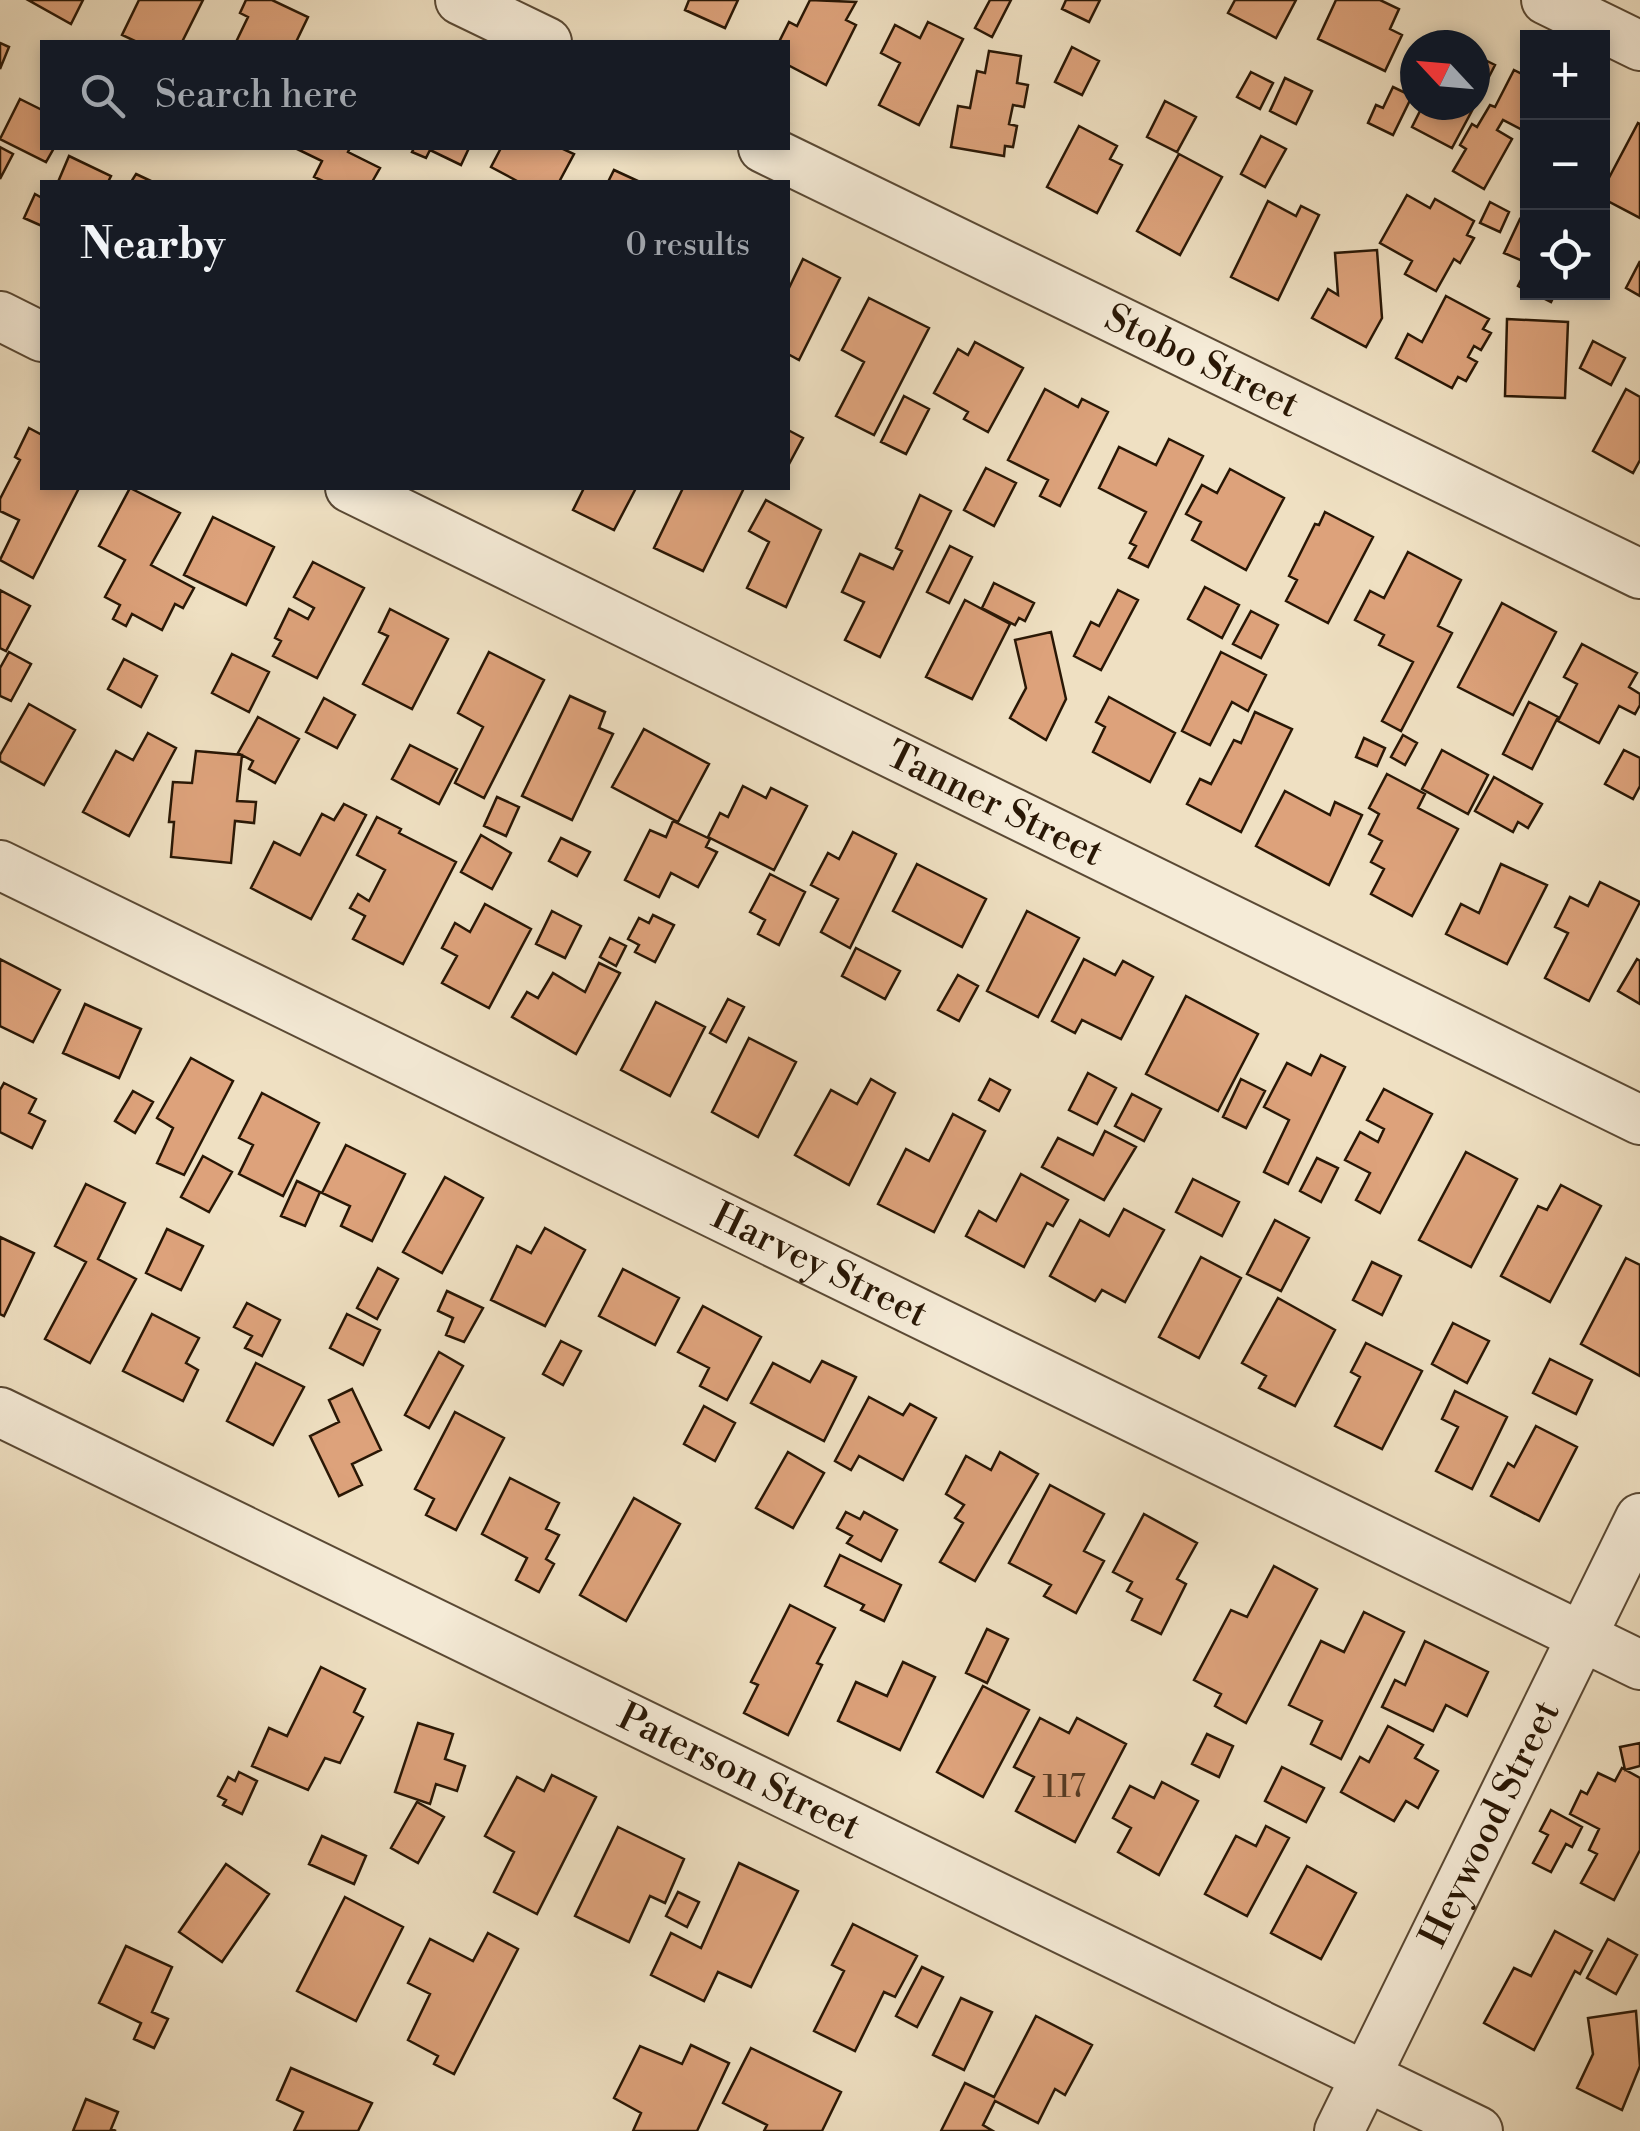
<!DOCTYPE html>
<meta charset="utf-8">
<style>
body{margin:0;font-family:"Libre Bodoni",serif;background:#242831;color:#f1f3f6}
.controls{position:absolute;right:30px;top:30px;display:grid;overflow:hidden;border-radius:0px;box-shadow:0 5px 15px #0003}
.controls button{width:90px;height:90px;display:grid;place-items:center;padding:0;border:0;border-bottom:2px solid #363941;background:#171b24;color:#f1f3f6;font:50px sans-serif}
.compass{position:absolute;left:1400px;top:30px;width:90px;height:90px;border-radius:50%;background:#171b24;box-shadow:0 5px 15px #0003;rotate:296deg}
.list{margin:0;padding:0;list-style:none}
h2{display:flex;justify-content:space-between;align-items:center;height:130px;margin:0;padding:0 40px;font-size:42px}
h2 small{font-size:32px;font-weight:400;color:#9ea1a6}
.icon{flex:none;width:55px;height:55px;fill:none;stroke:currentColor;stroke-width:2;stroke-linecap:round;stroke-linejoin:round}
.map{position:relative;flex:none;width:1640px;height:2131px;overflow:hidden}
.search{position:absolute;background:#171b24;box-shadow:0 5px 15px #0003;left:40px;top:40px;width:750px;height:110px;display:flex;align-items:center;gap:25px;box-sizing:border-box;padding:0 35px;border-radius:0px;color:#9ea1a6;font-size:38px}
.panel{position:absolute;background:#171b24;box-shadow:0 5px 15px #0003;left:40px;top:180px;width:750px;height:310px;border-radius:0px}
.map>svg:first-child{display:block}
</style>
<div class="map">
<svg width="1640" height="2131" viewBox="0 0 1640 2131">
<rect width="100%" height="100%" fill="#efe0c2"/>
<filter id="stains"><feTurbulence type="fractalNoise" baseFrequency=".002" numOctaves="4"/><feColorMatrix values="0 0 0 0 .2 0 0 0 0 .09 0 0 0 0 .02 0 0 0 .5 -.17"/></filter>
<radialGradient id="worn" r=".72"><stop offset=".6" stop-color="#630" stop-opacity="0"/><stop offset="1" stop-color="#630" stop-opacity=".3"/></radialGradient>
<path fill="#dda27b" stroke="#291705" stroke-width="2.5" d="M28 0H83L71 24Z
M139 0H203L182 42H137L122 35Z
M246 0H272L308 17 296 42H236L248 17 240 13Z
M689 0H738L725 28 685 10Z
M810 0 856 2 846 20 856 25 826 85 788 65V42H779L789 22 797 26Z
M990 0H1011L992 37 975 28Z
M1066 0H1100L1089 22 1062 9Z
M1235 0H1296L1276 38 1228 13Z
M1336 0H1380L1399 9 1390 29 1402 35 1385 71 1318 39Z
M928 22 963 39 919 125 879 105 900 63 881 53 895 25 920 38Z
M0 43 9 47 0 69Z
M1072 47 1099 61 1082 95 1055 82Z
M989 51 1021 56 1017 83 1028 85 1024 107 1013 105 1009 124 1017 126 1013 147 1005 146 1004 156 951 147 958 106 970 108 977 71 985 73Z
M1475 55 1495 65 1475 104Z
M1514 70 1528 77V133L1503 120 1497 130 1512 139 1484 189 1453 171 1466 149 1460 145 1472 124 1477 127 1490 105 1495 107Z
M1251 72 1273 83 1260 109 1237 97Z
M1285 78 1312 91 1296 124 1270 111Z
M1393 87 1412 96 1393 135 1368 123 1376 105 1383 108Z
M20 99 42 110V148H54L46 162 0 139Z
M1165 101 1196 117 1177 152 1147 137Z
M1423 105H1475L1452 148 1412 127Z
M1638 123 1640 124V218L1602 198V191Z
M1079 126 1117 146 1110 159 1122 165 1097 213 1047 187Z
M1261 136 1286 149 1265 187 1241 174Z
M0 147 13 154 0 179Z
M295 148H350L348 152 380 168 372 182H325L314 177 322 161Z
M414 148H469L461 165 430 150 426 158 412 152Z
M501 148H561L574 154 559 182H519L491 167Z
M1179 154 1222 177 1180 255 1137 231Z
M69 156 111 176 108 182H58Z
M614 170 640 182H608Z
M136 174 153 182H131Z
M35 194 42 198V226L24 218Z
M1407 195 1430 208 1435 199 1474 221 1467 235 1474 238 1460 263 1454 259 1436 291 1405 274 1412 261 1380 243Z
M1268 201 1296 216 1301 206 1319 215 1278 300 1231 277Z
M1490 202 1509 212 1500 232 1480 223Z
M1520 219 1528 223 1525 262 1504 253Z
M1377 250 1382 318 1366 347 1312 318 1328 289 1338 295 1335 253Z
M803 259 840 278 799 360 788 354V290Z
M1640 261V296L1626 288Z
M1528 266V291L1518 286Z
M1531 292H1556L1551 302Z
M1446 296 1489 319 1483 329 1491 333 1481 350 1474 346 1468 357 1477 362 1466 381 1458 377 1452 388 1396 358 1408 334 1422 342Z
M869 298 929 328 874 435 836 416 864 362 842 350Z
M1507 319 1568 322 1565 398 1505 396Z
M1593 341 1625 358 1611 385 1580 368Z
M975 342 1023 368 988 432 964 419 968 412 934 393 958 349 968 355Z
M1045 389 1078 407 1082 399 1108 412 1060 506 1040 496 1048 480 1008 460Z
M1626 389 1640 397V460L1633 473 1593 451Z
M904 396 929 409 906 454 881 442Z
M29 428 42 435V488H79L33 578 0 560 19 520 0 511V499L20 460 15 457Z
M788 430 803 438 788 466Z
M1169 439 1203 456 1148 567 1129 558 1136 546 1130 543 1146 512 1099 488 1119 447 1156 465Z
M986 468 1016 483 994 526 964 510Z
M1230 469 1284 498 1246 570 1192 540 1201 522 1186 514 1202 485 1217 493Z
M130 488 180 513 151 565 194 588 183 608 175 604 162 630 132 614 126 626 113 619 120 605 105 597 125 560 99 546Z
M584 488H636L614 530 573 510Z
M683 488H744L703 571 654 548Z
M920 495 951 511 880 657 845 640 864 602 842 592 860 554 893 569 902 551 896 548Z
M766 500 821 530 786 607 747 588 769 542 749 531Z
M1325 512 1373 537 1328 623 1286 601 1297 580 1289 576 1315 524 1319 525Z
M213 517 274 547 246 605 184 575Z
M950 546 972 557 949 603 927 592Z
M1408 552 1461 580 1438 626 1452 633 1401 731 1382 721 1413 662 1379 645 1384 635 1355 620 1370 591 1384 598Z
M313 562 364 588 317 678 273 656 281 641 275 638 289 609 308 619 314 608 294 597Z
M994 583 1034 603 1025 621 1019 618 1015 625 982 608Z
M1205 587 1239 605 1222 638 1188 619Z
M0 590 30 606 6 651 0 648Z
M1118 590 1138 600 1101 670 1074 656 1091 622 1099 626Z
M965 600 1010 624 972 699 926 677Z
M1502 603 1556 632 1513 715 1458 687Z
M390 609 448 639 412 709 363 684 388 636 379 632Z
M1251 611 1278 625 1261 658 1233 644Z
M1051 632 1066 699 1046 740 1010 718 1026 688 1015 640Z
M1582 644 1637 673 1629 687 1640 694V705L1635 714 1619 706 1599 743 1558 721 1577 684 1564 677Z
M9 652 31 664 11 701 0 696V668Z
M489 652 544 680 484 798 455 783 483 727 458 713Z
M1221 652 1266 675 1248 711 1232 702 1210 745 1182 731Z
M232 654 269 672 249 712 212 693Z
M124 659 157 676 141 707 108 689Z
M570 696 605 712 599 728 613 734 572 820 522 796Z
M1109 697 1175 733 1150 782 1093 752 1105 727 1096 722Z
M324 698 355 715 337 748 306 732Z
M1529 702 1558 717 1532 769 1503 754Z
M29 704 75 730 44 785 0 761V755Z
M1255 712 1292 729 1241 832 1187 804 1200 779 1211 784 1234 740 1241 743Z
M258 717 299 739 275 783 249 769 253 761 238 753Z
M644 729 709 764 678 822 612 787Z
M148 733 176 748 129 836 83 812 116 751 133 760Z
M1403 735 1417 743 1405 765 1391 757Z
M1364 738 1385 748 1377 766 1356 757Z
M410 745 457 769 439 804 392 779Z
M1442 750 1488 775 1468 814 1422 789Z
M1624 750 1640 758V786L1633 799 1605 784Z
M196 751 242 755 237 801 256 802 254 823 235 821 231 863 171 857 174 822H169L173 782 192 783Z
M1387 774 1425 794 1418 808 1458 829 1412 916 1371 894 1384 869 1371 862 1382 841 1369 834 1379 814 1369 808Z
M1494 777 1542 804 1528 828 1518 822 1513 832 1475 811Z
M743 786 766 798 771 788 807 806 774 870 708 837 720 813 728 817Z
M1285 791 1330 815 1335 802 1362 815 1329 885 1256 846Z
M497 797 519 807 506 836 484 826Z
M344 804 366 815 311 919 251 888 274 842 300 855 322 814 334 820Z
M377 817 401 829 399 833 456 862 403 964 353 939 365 916 350 908 358 894 369 901 385 870 357 855Z
M673 821 710 839 706 847 717 852 698 887 671 873 659 897 625 880 650 830 666 837Z
M853 832 896 854 850 948 821 932 838 899 811 885 828 853 839 859Z
M481 835 511 853 492 889 461 872Z
M561 838 590 852 577 876 549 861Z
M917 864 986 899 962 947 893 911Z
M1501 864 1547 885 1507 964 1446 934 1461 904 1479 913Z
M770 874 805 892 779 945 758 934 765 920 750 912Z
M1600 882 1640 902 1589 1001 1545 978 1568 933 1555 927 1570 897 1588 906Z
M485 904 531 929 489 1008 442 983 457 956 442 948 455 923 470 932Z
M552 911 581 926 565 958 536 944Z
M1027 911 1079 938 1038 1017 987 991Z
M653 915 674 925 655 962 635 952 639 945 628 939 639 918 649 923Z
M610 938 626 946 616 966 600 957Z
M856 948 900 971 885 999 842 976Z
M0 959 60 990 33 1042 0 1026Z
M1084 959 1115 975 1123 961 1153 977 1121 1039 1082 1020 1075 1033 1052 1021Z
M1637 959 1640 961V1004L1618 991Z
M599 963 620 973 576 1054 512 1017 527 992 538 998 553 973 585 992Z
M958 975 978 986 959 1021 938 1010Z
M1186 996 1258 1034 1218 1111 1146 1074Z
M728 999 744 1007 726 1042 710 1033Z
M656 1002 705 1027 670 1096 621 1070Z
M85 1004 141 1029 119 1078 63 1053Z
M749 1038 796 1062 758 1137 712 1112Z
M1321 1055 1345 1067 1288 1184 1264 1172 1289 1120 1264 1107 1287 1063 1311 1075Z
M191 1058 233 1081 184 1175 157 1163 173 1128 157 1118Z
M1088 1073 1116 1088 1097 1124 1069 1110Z
M871 1079 895 1093 849 1185 795 1155 831 1090 857 1104Z
M990 1079 1010 1090 999 1111 979 1100Z
M1241 1079 1265 1091 1246 1128 1223 1117Z
M4 1083 36 1099 29 1113 45 1121 32 1148 0 1132V1090Z
M1384 1089 1432 1114 1380 1213 1356 1200 1370 1173 1345 1160 1360 1132 1378 1142 1384 1129 1367 1120Z
M133 1091 153 1102 135 1133 115 1121Z
M262 1093 319 1123 283 1196 239 1174 253 1145 239 1138Z
M1132 1094 1161 1109 1144 1141 1115 1126Z
M953 1114 985 1131 934 1232 878 1204 906 1149 929 1161Z
M1105 1131 1136 1147 1104 1200 1042 1167 1058 1138 1093 1155Z
M346 1145 405 1174 372 1241 341 1226 350 1206 322 1193Z
M1466 1152 1517 1179 1471 1267 1419 1240Z
M203 1156 232 1172 209 1212 181 1197Z
M1317 1158 1338 1168 1321 1202 1300 1191Z
M1021 1174 1068 1200 1053 1226 1047 1223 1024 1267 966 1236 979 1211 996 1221Z
M445 1177 483 1198 442 1273 403 1252Z
M1193 1179 1239 1202 1222 1236 1176 1212Z
M297 1181 320 1192 305 1226 281 1216Z
M86 1184 125 1203 98 1259 136 1279 90 1363 45 1339 86 1262 55 1246Z
M1561 1185 1601 1206 1550 1302 1501 1276 1538 1206 1547 1210Z
M1124 1209 1164 1230 1125 1302 1102 1290 1095 1301 1050 1276 1080 1220 1109 1236Z
M1275 1220 1309 1238 1281 1291 1247 1274Z
M545 1228 585 1250 545 1326 491 1300 517 1246 531 1253Z
M167 1229 203 1246 181 1290 146 1273Z
M0 1237 34 1253 4 1316 0 1314Z
M1201 1257 1241 1278 1199 1358 1159 1337Z
M1626 1258 1640 1265V1376L1581 1344Z
M1372 1262 1401 1276 1382 1315 1353 1300Z
M378 1268 398 1279 377 1319 357 1308Z
M623 1269 679 1298 655 1345 599 1316Z
M447 1291 483 1308 464 1342 446 1335 453 1318 438 1311Z
M1278 1298 1335 1330 1295 1406 1259 1388 1266 1376 1242 1363Z
M247 1303 280 1320 262 1356 245 1348 252 1336 234 1327Z
M703 1306 761 1337 727 1400 700 1386 709 1368 678 1352Z
M152 1314 199 1338 186 1363 198 1370 183 1401 123 1371Z
M347 1314 380 1330 363 1365 330 1348Z
M1453 1323 1489 1341 1467 1383 1432 1364Z
M561 1341 581 1351 563 1385 543 1374Z
M1366 1343 1422 1371 1382 1449 1335 1426 1360 1377 1351 1372Z
M439 1352 463 1366 429 1428 405 1415Z
M1550 1359 1592 1380 1576 1414 1533 1393Z
M822 1361 856 1377 824 1441 751 1403 773 1363 810 1382Z
M256 1363 304 1387 273 1445 227 1421Z
M352 1389 381 1450 352 1464 362 1485 339 1496 310 1436 339 1422 329 1400Z
M1455 1391 1507 1417 1472 1489 1436 1471 1458 1427 1442 1419Z
M869 1397 903 1415 910 1404 936 1418 903 1480 859 1456 851 1470 835 1461Z
M704 1406 735 1423 715 1461 684 1444Z
M455 1412 504 1438 456 1530 426 1515 434 1499 415 1489Z
M1536 1426 1577 1447 1539 1521 1491 1496 1508 1463 1514 1467Z
M788 1452 824 1473 793 1528 756 1508Z
M1000 1452 1038 1474 975 1581 940 1562 963 1523 955 1518 964 1505 946 1494 966 1456 991 1470Z
M510 1478 559 1503 546 1529 559 1535 546 1559 554 1564 539 1592 516 1580 527 1558 482 1534Z
M1050 1485 1104 1514 1084 1551 1104 1561 1076 1613 1044 1596 1051 1585 1009 1563Z
M634 1498 680 1524 626 1621 580 1595Z
M846 1512 860 1519 864 1512 897 1530 881 1561 847 1543 852 1536 837 1528Z
M1144 1514 1197 1543 1177 1579 1186 1584 1161 1634 1132 1620 1142 1599 1127 1591 1132 1582 1113 1572Z
M840 1555 901 1585 884 1621 861 1610 864 1605 825 1586Z
M1274 1566 1317 1589 1246 1723 1215 1706 1221 1694 1194 1680 1231 1610 1247 1617Z
M790 1605 835 1628 817 1663 822 1665 788 1735 744 1713 758 1685 751 1682Z
M1364 1612 1404 1632 1341 1759 1311 1744 1322 1721 1289 1705 1321 1641 1344 1652Z
M987 1629 1008 1639 987 1683 966 1673Z
M1425 1641 1488 1672 1467 1716 1446 1705 1433 1731 1382 1707 1395 1680 1405 1685Z
M903 1662 935 1677 900 1750 838 1721 856 1682 887 1696Z
M321 1667 365 1689 354 1712 363 1717 340 1763 325 1758 308 1790 252 1766 269 1728 287 1736Z
M983 1686 1029 1710 983 1797 937 1772Z
M1040 1718 1069 1733 1077 1718 1126 1744 1075 1842 1016 1811 1034 1777 1014 1767Z
M418 1723 453 1734 445 1759 465 1766 457 1791 436 1784 430 1804 395 1792Z
M1388 1726 1423 1745 1415 1758 1438 1771 1418 1808 1406 1801 1394 1821 1341 1792 1360 1757 1369 1762Z
M1207 1734 1233 1746 1219 1777 1192 1764Z
M1640 1743V1766L1625 1770 1620 1747Z
M1282 1767 1324 1788 1306 1822 1265 1801Z
M1622 1768 1640 1778V1850L1614 1900 1581 1883 1597 1854 1589 1850 1599 1829 1570 1814 1581 1791 1587 1794 1598 1773 1615 1781Z
M239 1772 257 1781 242 1814 223 1805 226 1800 218 1796 228 1777 235 1781Z
M552 1775 596 1797 537 1914 494 1892 514 1852 485 1836 517 1777 544 1791Z
M1162 1782 1198 1801 1159 1875 1118 1852 1131 1828 1113 1818 1130 1786 1154 1798Z
M417 1802 444 1817 418 1863 391 1848Z
M1551 1810 1582 1827 1572 1847 1566 1844 1551 1872 1533 1863 1548 1835 1540 1831Z
M1266 1826 1289 1838 1247 1916 1205 1894 1236 1836 1256 1846Z
M618 1827 684 1859 665 1903 650 1896 629 1942 575 1916Z
M322 1836 366 1856 354 1884 309 1864Z
M739 1863 798 1891 751 1987 718 1972 704 2001 651 1975 671 1933 701 1948Z
M226 1864 269 1894 222 1962 179 1932Z
M1307 1866 1356 1893 1321 1959 1271 1933Z
M678 1892 699 1902 687 1927 666 1916Z
M345 1897 403 1927 356 2021 297 1991Z
M853 1924 917 1956 895 1997 884 1992 855 2051 814 2031 844 1971 832 1965Z
M1555 1931 1592 1951 1580 1974 1575 1971 1534 2050 1484 2023 1514 1968 1531 1976Z
M488 1933 518 1949 454 2074 434 2064 438 2056 408 2040 430 1994 408 1983 430 1939 473 1961Z
M1608 1939 1637 1955 1616 1994 1587 1978Z
M126 1946 172 1967 152 2012 168 2019 154 2048 134 2039 141 2023 99 2003Z
M922 1967 943 1977 917 2027 896 2016Z
M961 1998 992 2012 964 2070 933 2055Z
M1636 2011 1640 2066 1622 2110 1577 2088 1593 2054 1588 2018Z
M1036 2016 1092 2045 1065 2095 1055 2089 1038 2123 995 2101 983 2125 993 2131H941L965 2083 994 2097Z
M691 2045 729 2063 697 2131H633L641 2113 614 2098 640 2046 682 2064Z
M751 2048 841 2092 822 2131H764L767 2125 723 2103Z
M291 2068 372 2103 358 2131H294L303 2112 277 2100Z
M86 2099 118 2112 111 2129 116 2131H73Z"/>
<g fill="none" stroke-linecap="round" stroke-linejoin="round">
<defs>
<g id="minor">
<path d="M460 0 547 42"/>
<path d="M1546 0 1640 46"/>
<path id="s1" d="M763 148 1640 574"/>
<path d="M0 316 42 337"/>
<path id="s2" d="M350 488 1640 1120"/>
<path id="s3" d="M0 865 1640 1665"/>
<path id="s4" d="M0 1412 1478 2131"/>
<path id="s5" d="M1339 2131 1640 1518"/>
</g>
</defs>
<use href="#minor" stroke="#5a4934" stroke-width="52"/>
<use href="#minor" stroke="#f5ebd7" stroke-width="48"/>
</g>
<g text-anchor="middle" dominant-baseline="central" stroke-width="8" stroke-linejoin="round" paint-order="stroke">
<g font-size="32" fill="#563a22">
<text x="1064" y="1787">117</text>
</g>
<g font-size="38" fill="#291705" stroke="#f5ebd7">
<text stroke="none"><textPath href="#s1" startOffset="488">Stobo Street</textPath></text>
<text stroke="none"><textPath href="#s2" startOffset="718">Tanner Street</textPath></text>
<text stroke="none"><textPath href="#s3" startOffset="912">Harvey Street</textPath></text>
<text stroke="none"><textPath href="#s4" startOffset="822">Paterson Street</textPath></text>
<text stroke="none"><textPath href="#s5" startOffset="342">Heywood Street</textPath></text>
</g>
</g>
<rect width="100%" height="100%" filter="url(#stains)"/>
<rect width="100%" height="100%" fill="url(#worn)"/>
</svg>
<div class="controls">
<button>+</button>
<button>−</button>
<button><svg class="icon" aria-label="locate" viewBox="0 0 24 24"><circle cx="12" cy="12" r="6"/><path d="M12 2v4M12 18v4M2 12h4M18 12h4"/></svg></button>
</div>
<svg class="compass" viewBox="-18 -18 36 36"><path d="M0-13l5 13h-10z" fill="#e53935"/><path d="M0 13l5-13h-10z" fill="#9ea1a6"/></svg>
<div class="search"><svg class="icon" aria-label="search" viewBox="0 0 24 24"><circle cx="10" cy="10" r="6"/><path d="M15 15l6 6"/></svg>Search here</div>
<section class="panel">
<h2>Nearby<small>0 results</small></h2>
<ul class="list">
</ul>
</section>
</div>
